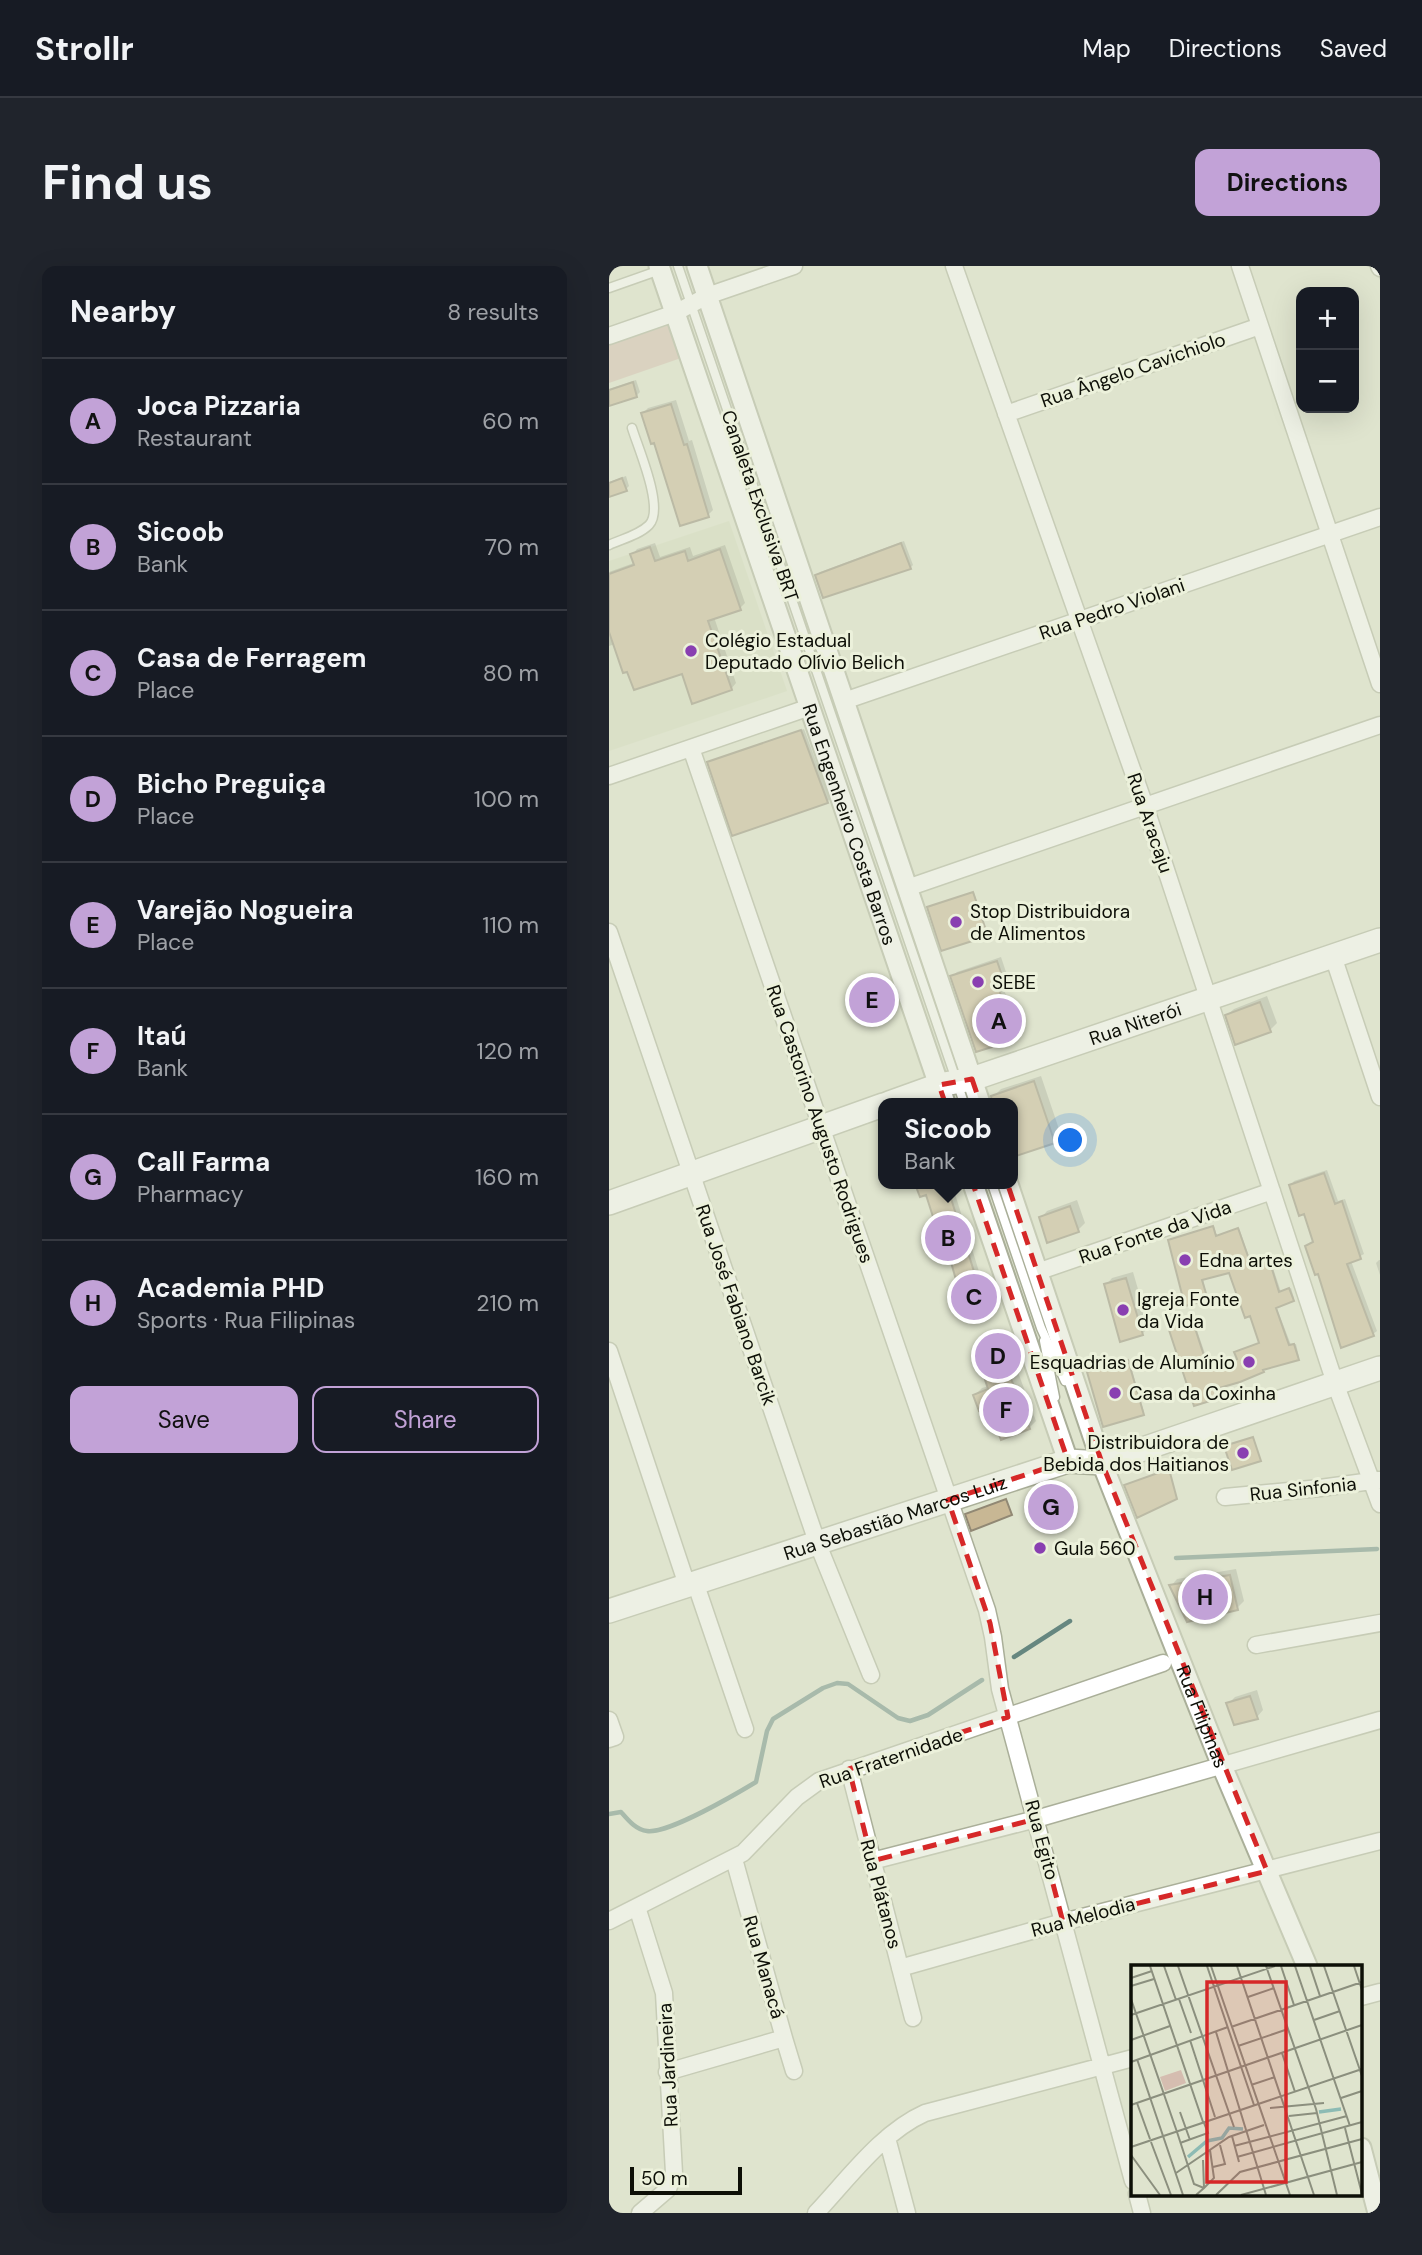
<!DOCTYPE html>
<meta charset="utf-8">
<style>
body{margin:0;font-family:"DM Sans",sans-serif;background:#20242c;color:#f1f3f6}
.controls{position:absolute;right:21px;top:21px;display:grid;overflow:hidden;border-radius:14px;box-shadow:0 7px 28px #0002}
.controls button{width:63px;height:63px;display:grid;place-items:center;padding:0;border:0;border-bottom:2px solid #363941;background:#171b24;color:#f1f3f6;font:35px sans-serif}
.scale{position:absolute;left:21px;bottom:18px;width:112px;box-sizing:border-box;padding-left:7px;border:4px solid #0d0f07;border-top:0;font-size:19px;line-height:24px;white-space:nowrap;color:#0d0f07;-webkit-text-stroke:5px #ecf1db;paint-order:stroke}
.you{position:absolute;left:462px;top:875px;width:24px;height:24px;margin:-18px;border:5px solid #fff;border-radius:50%;background:#1a73e8;box-shadow:0 0 0 10px #1a73e833}
.badge{display:grid;place-items:center;width:46px;height:46px;border-radius:50%;background:#c2a2d7;color:#111;font-size:23px;font-weight:700}
.pin{position:absolute;translate:-50% -50%;border:4px solid #fff;box-shadow:0 2px 7px #0006}
.popup{position:absolute;left:269px;top:832px;width:140px;height:91px;box-sizing:border-box;display:grid;place-content:center;border-radius:14px;background:#171b24;filter:drop-shadow(0 2px 5px #0005);font-size:23px;white-space:nowrap;color:#9ea1a6}
.popup b{font-size:26px;color:#f1f3f6}
.popup::after{content:'';position:absolute;left:50%;top:100%;margin-left:-14px;border:14px solid transparent;border-top-color:#171b24}
.list{margin:0;padding:0;list-style:none}
h2{display:flex;justify-content:space-between;align-items:center;height:91px;margin:0;padding:0 28px;font-size:30px}
h2 small{font-size:23px;font-weight:400;color:#9ea1a6}
.list li{display:grid;grid-template-columns:46px 1fr auto;gap:21px;align-items:center;box-sizing:border-box;height:126px;padding:0 28px;border-top:2px solid #363941}
.list b{display:block;font-size:26px;white-space:nowrap}
.list p{margin:0;font-size:23px;white-space:nowrap;color:#9ea1a6}
.list em{font-size:23px;font-style:normal;color:#9ea1a6}
.actions{display:flex;gap:14px;padding:21px 28px}
.actions a{flex:1;padding:16px 0;border:2px solid #c2a2d7;border-radius:14px;text-align:center;font-size:24px;color:#c2a2d7}
.actions .main{background:#c2a2d7;color:#111}
.map{position:relative;flex:none;width:771px;height:1947px;overflow:hidden;border-radius:14px}
header{display:flex;align-items:center;gap:42px;box-sizing:border-box;height:98px;padding:0 35px;background:#171b24;border-bottom:2px solid #363941}
header strong{font-size:33px}
nav{display:flex;gap:38px;margin-inline-start:auto;font-size:24px}
.intro{display:flex;align-items:center;justify-content:space-between;box-sizing:border-box;height:168px;padding:0 42px}
h1{margin:0;font-size:49px}
.button{padding:18px 32px;border-radius:14px;background:#c2a2d7;color:#111;font-size:24px;font-weight:700}
main{display:flex;gap:42px;padding:0 42px}
aside{flex:1;background:#171b24;border-radius:14px;box-shadow:0 7px 28px #0002}
.map>svg:first-child{display:block}
</style>
<header>
<strong>Strollr</strong>
<nav><a>Map</a><a>Directions</a><a>Saved</a></nav>
</header>
<div class="intro"><h1>Find us</h1><a class="button">Directions</a></div>
<main>
<aside>
<h2>Nearby<small>8 results</small></h2>
<ul class="list">
<li><span class="badge">A</span><div><b>Joca Pizzaria</b><p>Restaurant</p></div><em>60 m</em></li>
<li><span class="badge">B</span><div><b>Sicoob</b><p>Bank</p></div><em>70 m</em></li>
<li><span class="badge">C</span><div><b>Casa de Ferragem</b><p>Place</p></div><em>80 m</em></li>
<li><span class="badge">D</span><div><b>Bicho Preguiça</b><p>Place</p></div><em>100 m</em></li>
<li><span class="badge">E</span><div><b>Varejão Nogueira</b><p>Place</p></div><em>110 m</em></li>
<li><span class="badge">F</span><div><b>Itaú</b><p>Bank</p></div><em>120 m</em></li>
<li><span class="badge">G</span><div><b>Call Farma</b><p>Pharmacy</p></div><em>160 m</em></li>
<li><span class="badge">H</span><div><b>Academia PHD</b><p>Sports · Rua Filipinas</p></div><em>210 m</em></li>
</ul>
<div class="actions"><a class="main">Save</a><a>Share</a></div>
</aside>
<div class="map">
<svg width="771" height="1947" viewBox="0 0 771 1947">
<rect width="100%" height="100%" fill="#dfe4ce"/>
<path fill="#d5dcbe" d="M120 255 178 425 0 485V295Z"/>
<path fill="#d5bdb0" d="M60 59 72 92 0 117V79Z"/>
<path fill="#0003" d="M27 114 31 126 28 129 0 138V123Z
M67 134 80 175 83 174 104 244 99 249 47 175 34 147 39 142Z
M17 210 20 220 17 223 0 229V216Z
M295 275 304 299 301 302 208 309 211 306Z
M46 277 51 291 81 281 84 290 116 279 136 337 131 342 105 351 127 417 122 423 6 378 0 380V306L25 297 23 289 28 283Z
M195 463 221 533 218 536 100 497 103 494Z
M365 626 378 668 321 640Z
M392 691 400 715 394 720 406 758 401 763 387 767 389 774 385 778 343 711 348 706Z
M658 730 668 757 661 764 618 749 625 743Z
M432 810 452 869 445 875 405 889 404 837H388L385 830 392 823Z
M718 904 729 935 736 933 755 988 742 995 768 1065 764 1068 710 1006 698 980 705 975 696 946 682 919 685 915Z
M308 918H343L372 1012 377 1011 385 1036 382 1039 350 1021 341 986 322 962 328 958 318 927 312 929Z
M468 934 476 957 469 964 432 952 438 945Z
M605 960 608 970 630 962 642 996 660 990 672 1026 682 1022 685 1032 667 1040 682 1079 687 1078 690 1091 655 1102 608 1121 610 1130 563 1061 584 1053 601 1102 629 1093 652 1076 642 1048 621 1004 594 1012 598 1033 562 974Z
M770 994H771V1009L767 997Z
M524 1006 540 1061 533 1068 497 1019 503 1012Z
M410 1064 418 1089 412 1096 406 1098 427 1155 420 1162 366 1129 373 1122 380 1120 368 1083 374 1076Z
M520 1094 535 1146 534 1147 481 1105Z
M456 1218 465 1242 458 1249 427 1231 434 1224Z
M627 1303 635 1335 628 1342 562 1320 568 1313Z
M648 1424 654 1444 648 1451 619 1438 626 1431Z"/>
<g fill="none" stroke-linecap="round" stroke-linejoin="round">
<path stroke="#668780" stroke-width="4.5" d="M567 1292 768 1283
M405 1391 461 1355
M0 1548 12 1546C19 1554 27 1564 38 1565 59 1568 127 1528 147 1516L158 1465 164 1453 214 1422 228 1417 239 1418 289 1452 301 1455 319 1449 373 1414"/>
</g>
<path fill="#c8b794" stroke="#918874" stroke-width="2" d="M24 116 28 131 0 140V124Z
M62 138 75 179 78 178 100 251 71 260 45 177 42 178 32 147Z
M13 212 18 225 0 231V217Z
M292 277 302 303 214 332 206 309Z
M41 281 46 295 76 285 79 295 111 283 132 344 99 355 123 424 83 438 73 408 25 424 18 406 14 407 0 366V308L25 299 21 288Z
M192 464 219 537 123 570 98 496Z
M364 626 379 670 332 685 318 641Z
M388 695 397 721 390 723 402 765 383 771 386 780 367 786 341 710Z
M272 720 279 742 264 746 262 742H251L247 727Z
M651 736 662 766 626 779 616 749Z
M425 815 446 877 404 891V837H383L382 830Z
M715 907 726 938 733 935 752 993 738 998 765 1070 732 1082 709 1008 706 1009 696 980 704 976 695 948 690 950 680 919Z
M306 918H345V921L339 923 368 1015 374 1013 383 1041 356 1050 347 1022 349 1021 340 989 330 992 320 962 327 960 317 929 311 931Z
M461 940 470 966 438 977 430 951Z
M604 960 607 970 629 962 641 996 659 990 670 1026 680 1022 685 1035 667 1042 680 1079 685 1078 690 1094 654 1104 655 1106 631 1116 607 1123 611 1132 585 1140 559 1061 583 1053 599 1102 628 1093 625 1086 650 1077 641 1050 636 1052 620 1007 593 1014 599 1034 576 1040 559 974Z
M517 1012 534 1069 511 1076 495 1018Z
M403 1070 413 1097 398 1102 421 1163 392 1174 380 1142 370 1145 364 1129 379 1123 366 1083Z
M519 1094 535 1149 494 1161 478 1106Z
M644 1171 652 1195 623 1204 615 1180Z
M560 1203 568 1233 528 1252 515 1219Z
M449 1223 459 1250 437 1258 425 1231Z
M397 1233 403 1249 362 1265 356 1248Z
M621 1309 629 1344 578 1356 560 1319Z
M641 1430 649 1453 625 1459 617 1437Z"/>
<g fill="none" stroke-linecap="round" stroke-linejoin="round">
<defs>
<path id="service" d="M69 0 355 837
M0 22 51 4
M0 279C13 273 30 269 40 259 56 243 29 182 23 162
M383 918 432 1062 456 1115
M435 1075 446 1131"/>
<path id="minor" d="M345 0 536 540 726 1117 771 1238
M631 0 771 418
M770 0 771 2
M0 70 66 47 98 30 185 0
M397 148 651 60
M235 435 771 251
M82 482 378 1344 384 1371 391 1423 524 1915
M0 510 201 441
M298 622 771 459
M0 666 208 1276 262 1409
M724 690 771 831
M428 1006 663 925
M0 1085 78 1319
M616 1231 711 1222 770 1214
M86 1316 136 1463
M647 1379 771 1357
M0 1454 6 1471 0 1473
M240 1503 304 1752
M263 1595 427 1553 771 1454
M28 1641 55 1727 65 1907 59 1923 31 1947
M0 1655 134 1587 188 1531 210 1515 554 1397
M291 1702 454 1656 771 1575
M752 1731 771 1726
M175 1772 185 1805
M58 1806 175 1772 125 1593
M278 1872 298 1947
M528 1928 533 1947
M207 1947C239 1913 273 1866 316 1847L524 1792"/>
<g id="tertiary">
<path id="s1" d="M50 0 336 837"/>
<path d="M88 0 371 837"/>
<path d="M364 918 459 1195"/>
<path id="s2" d="M399 918 493 1197 613 1500 698 1700"/>
<path d="M752 1882 769 1947"/>
</g>
<g id="secondary">
<path id="s3" d="M280 837 330 819 363 813 771 674"/>
<path d="M0 937 274 839"/>
<path id="s4" d="M0 1345 459 1195 493 1197 771 1102"/>
</g>
</defs>
<use href="#service" stroke="#aaaf99" stroke-width="11"/>
<use href="#minor" stroke="#aaaf99" stroke-width="19"/>
<use href="#tertiary" stroke="#aaaf99" stroke-width="23"/>
<use href="#secondary" stroke="#aaaf99" stroke-width="26"/>
<use href="#service" stroke="#fff" stroke-width="8"/>
<use href="#minor" stroke="#fff" stroke-width="16"/>
<use href="#tertiary" stroke="#fff" stroke-width="19"/>
<use href="#secondary" stroke="#fff" stroke-width="23"/>
</g>
<path d="M0 0H771V1947H0ZM363 813 493 1197 658 1605 454 1656 427 1553 263 1595 240 1503 399 1451 381 1357 339 1234 459 1195 330 819Z" fill="#dfe4ce" fill-opacity=".55" fill-rule="evenodd"/>
<path fill="none" stroke="#d62828" stroke-width="5" stroke-dasharray="14 9" stroke-linejoin="round" d="M363 813 493 1197 658 1605 454 1656 427 1553 263 1595 240 1503 399 1451 381 1357 339 1234 459 1195 330 819Z"/>
<g fill="#893fb1" stroke="#ecf1db" stroke-width="2.5">
<circle cx="82" cy="385" r="7"/>
<circle cx="347" cy="656" r="7"/>
<circle cx="369" cy="716" r="7"/>
<circle cx="576" cy="994" r="7"/>
<circle cx="514" cy="1044" r="7"/>
<circle cx="640" cy="1096" r="7"/>
<circle cx="506" cy="1127" r="7"/>
<circle cx="634" cy="1187" r="7"/>
<circle cx="431" cy="1282" r="7"/>
</g>
<g text-anchor="middle" dominant-baseline="central" stroke-width="6" stroke-linejoin="round" paint-order="stroke">
<g font-size="19" fill="#0d0f07" stroke="#ecf1db">
<text transform="translate(524 104) rotate(-19)">Rua Ângelo Cavichiolo</text>
<text transform="translate(151 240) rotate(71)">Canaleta Exclusiva BRT</text>
<text transform="translate(503 343) rotate(-19)">Rua Pedro Violani</text>
<text transform="translate(541 557) rotate(71)">Rua Aracaju</text>
<text stroke="none"><textPath href="#s1" startOffset="590">Rua Engenheiro Costa Barros</textPath></text>
<text stroke="none"><textPath href="#s3" startOffset="259">Rua Niterói</textPath></text>
<text transform="translate(211 858) rotate(71)">Rua Castorino Augusto Rodrigues</text>
<text transform="translate(546 966) rotate(-19)">Rua Fonte da Vida</text>
<text transform="translate(127 1039) rotate(71)">Rua José Fabiano Barcik</text>
<text transform="translate(694 1223) rotate(-6)">Rua Sinfonia</text>
<text stroke="none"><textPath href="#s4" startOffset="301">Rua Sebastião Marcos Luiz</textPath></text>
<text stroke="none"><textPath href="#s2" startOffset="567">Rua Filipinas</textPath></text>
<text transform="translate(282 1492) rotate(-19)">Rua Fraternidade</text>
<text transform="translate(433 1574) rotate(75)">Rua Egito</text>
<text transform="translate(272 1628) rotate(75)">Rua Plátanos</text>
<text transform="translate(474 1651) rotate(-15)">Rua Melodia</text>
<text transform="translate(155 1701) rotate(74)">Rua Manacá</text>
<text transform="translate(59 1799) rotate(-93)">Rua Jardineira</text>
</g>
<g font-size="19" fill="#0d0f07" stroke="#ecf1db" text-anchor="start">
<text x="96" y="374">Colégio Estadual<tspan x="96" dy="22">Deputado Olívio Belich</tspan></text>
<text x="361" y="645">Stop Distribuidora<tspan x="361" dy="22">de Alimentos</tspan></text>
<text x="383" y="716">SEBE</text>
<text x="590" y="994">Edna artes</text>
<text x="528" y="1033">Igreja Fonte<tspan x="528" dy="22">da Vida</tspan></text>
<text x="626" y="1096" text-anchor="end">Esquadrias de Alumínio</text>
<text x="520" y="1127">Casa da Coxinha</text>
<text x="620" y="1176" text-anchor="end">Distribuidora de<tspan x="620" dy="22">Bebida dos Haitianos</tspan></text>
<text x="445" y="1282">Gula 560</text>
</g>
</g>
<g transform="translate(522 1699)">
<rect width="231" height="231" fill="#dfe4ce"/>
<path d="M50 105 55 118 34 126 29 112Z" fill="#d5bdb0"/>
<path fill="none" stroke="#8cbbb4" stroke-width="3.5" d="M188 147 210 144M57 192 76 176 91 173 98 163 112 164"/>
<path fill="none" stroke="#8b8f7e" stroke-width="2" d="M19 1 72 157M33 1 45 35M47 1 103 162M76 1 123 140M80 1 159 230M106 1 183 230M135 1 185 144 206 230M150 1 163 40M164 1 219 161M179 1 189 31M193 1 231 111M223 1 231 25M0 13 21 6M0 21 23 14M117 32 143 23M0 34 46 167M48 34 60 68M0 50 144 1M183 55 209 46M100 62 231 17M85 67 135 230M0 75 39 61M59 75 84 152M107 81 157 64M151 88 164 127M6 94 52 230M0 97 97 62M120 120 144 112M210 133 231 126M6 138 19 174M0 140 231 60M139 143 193 138M49 147 59 175M158 151 186 148M214 163 231 229M46 167 63 219 73 223M101 171 108 197M20 177 40 230M49 178 77 168 73 158M103 181 216 151M0 182 231 104M0 190 29 230M106 192 231 157M82 202 94 199 89 180M45 208 98 172 133 160M73 223 83 213 79 185M65 230 73 223 72 195M85 230 109 207 231 174M110 230 231 197"/>
<path fill="#d62828" fill-opacity="0.15" stroke="#d62828" stroke-width="3.5" d="M76 17H155V217H76Z"/>
<rect width="231" height="231" fill="none" stroke="#0d0f07" stroke-width="3.5"/>
</g>
</svg>
<div class="controls">
<button>+</button>
<button>−</button>
</div>
<div class="scale">50 m</div>
<div class="you"></div>
<div class="pin badge" style="left:390px;top:755px">A</div>
<div class="pin badge" style="left:339px;top:972px">B</div>
<div class="popup"><b>Sicoob</b>Bank</div>
<div class="pin badge" style="left:365px;top:1031px">C</div>
<div class="pin badge" style="left:389px;top:1090px">D</div>
<div class="pin badge" style="left:263px;top:734px">E</div>
<div class="pin badge" style="left:397px;top:1144px">F</div>
<div class="pin badge" style="left:442px;top:1241px">G</div>
<div class="pin badge" style="left:596px;top:1331px">H</div>
</div>
</main>
